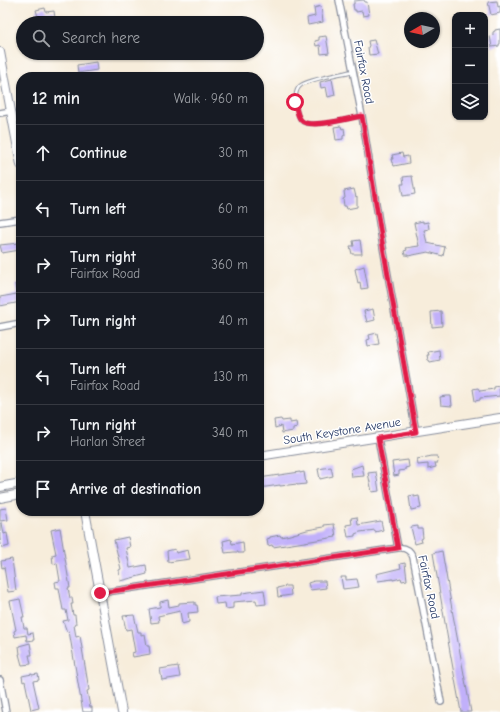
<!DOCTYPE html>
<meta charset="utf-8">
<style>
body{margin:0;font-family:"Comic Neue",sans-serif;background:#20242c;color:#f1f3f6}
.controls{position:absolute;right:12px;top:12px;display:grid;overflow:hidden;border-radius:8px;box-shadow:0 1px 3px #0004}
.controls button{width:36px;height:36px;display:grid;place-items:center;padding:0;border:0;border-bottom:1px solid #363941;background:#171b24;color:#f1f3f6;font:20px sans-serif}
.compass{position:absolute;left:404px;top:12px;width:36px;height:36px;border-radius:50%;background:#171b24;box-shadow:0 1px 3px #0004;rotate:261deg}
.stop{position:absolute;width:12px;height:12px;margin:-9px;border:3px solid #e11d48;border-radius:50%;background:#fff}
.stop.end{background:#e11d48;border-color:#fff;box-shadow:0 1px 4px #0008}
.list{margin:0;padding:0;list-style:none}
h2{display:flex;justify-content:space-between;align-items:center;height:52px;margin:0;padding:0 16px;font-size:17px}
h2 small{font-size:13px;font-weight:400;color:#9ea1a6}
.list li{display:grid;grid-template-columns:26px 1fr auto;gap:12px;align-items:center;box-sizing:border-box;height:56px;padding:0 16px;border-top:1px solid #363941}
.list b{display:block;font-size:15px;white-space:nowrap}
.list p{margin:0;font-size:13px;white-space:nowrap;color:#9ea1a6}
.list em{font-size:13px;font-style:normal;color:#9ea1a6}
.icon{flex:none;width:22px;height:22px;fill:none;stroke:currentColor;stroke-width:2;stroke-linecap:round;stroke-linejoin:round}
.map{position:relative;flex:none;width:500px;height:712px;overflow:hidden}
.search{position:absolute;background:#171b24;box-shadow:0 1px 3px #0004;left:16px;top:16px;width:248px;height:44px;display:flex;align-items:center;gap:10px;box-sizing:border-box;padding:0 14px;border-radius:22px;color:#9ea1a6;font-size:15px}
.panel{position:absolute;background:#171b24;box-shadow:0 1px 3px #0004;left:16px;top:72px;width:248px;height:444px;border-radius:16px}
.map>svg:first-child{display:block}
</style>
<div class="map">
<svg width="500" height="712" viewBox="0 0 500 712">
<rect width="100%" height="100%" fill="#fff"/>
<filter id="ink" filterUnits="userSpaceOnUse"><feTurbulence type="fractalNoise" baseFrequency=".025" numOctaves="2"/><feDisplacementMap in="SourceGraphic" scale="8" xChannelSelector="R" yChannelSelector="G"/><feConvolveMatrix kernelMatrix="1 2 1 2 8 2 1 2 1" color-interpolation-filters="sRGB"/></filter>
<filter id="wash" filterUnits="userSpaceOnUse"><feTurbulence type="fractalNoise" baseFrequency=".012" numOctaves="4" result="noise"/><feDisplacementMap in="SourceGraphic" scale="16" xChannelSelector="R" yChannelSelector="G"/><feGaussianBlur stdDeviation="0.9" result="paint"/><feColorMatrix in="noise" values="0 0 0 0 0 0 0 0 0 0 0 0 0 0 0 0 0 1.4 0 .05"/><feComposite in="paint" operator="in"/></filter>
<g filter="url(#wash)">
<rect width="100%" height="100%" fill="#f7eddb"/>
<g id="blocks">
<path fill="#c1b0fa" d="M364 0 365 2H367L369 15 363 16 362 11 356 12V10H354L353 4H354V1Z
M497 1 498 7 500 6V13L491 15 488 2Z
M321 6 323 22 308 25 307 18 315 16 314 8Z
M45 8 46 12 54 11 55 18 39 20 36 10Z
M500 29V44H499V46L492 47 490 36 493 35V32L495 31V30Z
M326 36 329 53 321 54 320 45 316 46 315 41 319 40V37Z
M374 40 378 54 369 55 368 47 369 46 368 41Z
M96 62 97 70 78 73 77 65Z
M332 79 335 95 328 97 326 87 321 88 320 82Z
M341 126 342 129 344 128 345 135 343 136V139L336 140 334 127Z
M402 153 403 157 408 156 409 163 394 166 393 163H392L391 159H393L392 155Z
M412 176 415 194 403 196 401 184H404L403 177Z
M354 189 356 197 357 196V207L347 209 346 206H344L343 199 345 198 344 191Z
M423 221V223L428 222 429 229 424 230 427 243 445 247 443 256 428 252 408 256V255H405L404 251 407 250 406 248 419 246 414 223Z
M360 240 362 254H352L350 246H354L353 241Z
M19 243 20 250 2 253 0 245Z
M364 266 368 288 361 289 360 282 358 283 355 269Z
M21 283V302L0 306V297L17 294 15 284Z
M373 309 375 320 367 322 364 311Z
M441 311 442 326 432 327 431 312Z
M377 333 379 344 368 346 367 340 370 339 369 335Z
M439 350 440 360 430 362 429 360H428L427 355H429L428 352Z
M499 386 500 396 480 398V400L475 401 473 389 478 388 480 391 494 389V387Z
M446 396H451L452 406 441 405 440 397Z
M281 419 282 421 290 420V423L296 422 297 427 293 428V431L282 433 281 426 275 428 274 420Z
M432 456H437L438 463H435L436 467 428 469V464L418 465 417 459Z
M408 460 409 467 405 468V470L399 471V475L394 476 392 462Z
M362 465 364 476 352 477 351 469Z
M331 467 333 476 320 479 318 469Z
M300 472V473L304 472 306 484 297 485V484L280 486V485L259 488V478Z
M376 472 379 491 372 492 368 473Z
M414 495V497L419 496 421 508 411 510 409 496Z
M6 508 8 520 0 521V509Z
M357 517 358 525 381 521 383 530 375 532V530L360 532 355 534V536L348 537 346 525 352 524 351 518Z
M0 523H2L4 534 7 533 9 546 2 548 0 538Z
M334 524 336 537 273 547 272 545 268 546 267 539 270 538V537L280 535 281 537 290 535 307 530 324 527V525Z
M418 526V529H422L423 538 421 539 422 542 415 544 411 527Z
M60 528 70 588H68L70 598H72L73 604H71L73 615H75L76 624 74 625 76 637 80 636 89 690 87 691 90 707H92V712H83L69 631 67 632 63 621 68 620 66 610H63L59 588H56L55 582 60 581 57 563 53 564 52 555 56 554 51 530Z
M128 537 130 547 126 548 130 568 146 565 147 574 120 581 119 570 121 569 114 540Z
M231 539 232 544 243 542 244 553H238V552H234L225 553 223 541Z
M175 549 176 553 188 550 190 559 168 562 167 551Z
M442 551 453 615 471 712H461L450 652 433 553Z
M12 559 16 591 8 592 4 567 2 568 1 561Z
M405 563 407 580 402 581 401 578 393 580V579L378 581 376 574 401 568 400 564Z
M341 577H346V580L357 579 359 587 343 589Z
M314 581H325L326 588 310 590 308 583Z
M286 586H290L291 595 278 597 277 588Z
M264 590 266 604 257 605 256 600 233 602V608L226 609 225 603 216 604 215 597 242 595V593Z
M20 599 24 617H22L24 628H27L28 634 33 633 34 640 27 641 26 635 15 637 14 631 16 630 10 601Z
M168 600 169 607 179 605V603L195 602V605H197L198 612 188 613 189 622 182 624 180 611 158 616 159 622 151 623 149 609 160 607V602Z
M134 615 138 632H141V635L145 634 147 646H149L150 654 133 657 132 653 135 652 131 629 126 630 123 616Z
M30 643 32 655H29L31 664 22 665 19 654H20L19 646Z
M178 666 180 677 162 680 160 669Z
M32 674V675L38 674 39 680 33 681 39 708 31 710 25 681 23 682 22 676Z"/>
</g>
</g>
<g filter="url(#ink)">
<use href="#blocks" fill-opacity="0" stroke="#898e9c" stroke-width="1"/>
<g fill="none" stroke-linecap="round" stroke-linejoin="round">
<defs>
<path id="service" d="M353 71C342 74 307 79 300 86 295 90 295 101 296 106 297 111 298 117 301 121 311 129 349 118 361 116"/>
<path id="minor" d="M339 0 362 116 383 247 416 432
M0 113 11 111
M0 222 21 219
M0 327 21 323
M378 438 398 548
M100 593 398 548C405 547 410 550 413 557L441 702
M0 680 6 712"/>
<path id="secondary" d="M0 52 21 165
M259 456 500 418
M0 487 21 483
M0 498 21 494
M85 511 122 712"/>
</defs>
<use href="#service" stroke="#898e9c" stroke-width="4.5"/>
<use href="#minor" stroke="#898e9c" stroke-width="8"/>
<use href="#secondary" stroke="#898e9c" stroke-width="10"/>
<use href="#service" stroke="#fff" stroke-width="2.5"/>
<use href="#minor" stroke="#fff" stroke-width="5.5"/>
<use href="#secondary" stroke="#fff" stroke-width="8"/>
</g>
</g>
<g fill="none" stroke-linecap="round" stroke-linejoin="round" filter="url(#ink)">
<path stroke="#e11d48" stroke-width="5" d="M100 593 398 548 378 438 416 432 383 247 362 116C350 118 309 130 301 120 297 116 296 107 295 102"/>
</g>
<g text-anchor="middle" dominant-baseline="central" stroke-width="3" stroke-linejoin="round" paint-order="stroke">
<g font-size="12" fill="#1b2f5e" stroke="#fff">
<text transform="translate(364 72) rotate(79)">Fairfax Road</text>
<text transform="translate(342 431) rotate(-9)">South Keystone Avenue</text>
<text transform="translate(429 587) rotate(78)">Fairfax Road</text>
</g>
</g>
</svg>
<div class="controls">
<button>+</button>
<button>−</button>
<button><svg class="icon" aria-label="layers" viewBox="0 0 24 24"><path d="M12 4l9 5-9 5-9-5zM3 14l9 5 9-5"/></svg></button>
</div>
<svg class="compass" viewBox="-18 -18 36 36"><path d="M0-13l5 13h-10z" fill="#e53935"/><path d="M0 13l5-13h-10z" fill="#9ea1a6"/></svg>
<div class="stop" style="left:295px;top:102px"></div>
<div class="stop end" style="left:100px;top:593px"></div>
<div class="search"><svg class="icon" aria-label="search" viewBox="0 0 24 24"><circle cx="10" cy="10" r="6"/><path d="M15 15l6 6"/></svg>Search here</div>
<section class="panel">
<h2>12 min<small>Walk · 960 m</small></h2>
<ul class="list">
<li><svg class="icon" aria-label="ahead" viewBox="0 0 24 24"><path d="M12 20V5M6 11l6-6 6 6"/></svg><div><b>Continue</b></div><em>30 m</em></li>
<li><svg class="icon" aria-label="left" viewBox="0 0 24 24"><path d="M17 20v-9H6M10 6l-5 5 5 5"/></svg><div><b>Turn left</b></div><em>60 m</em></li>
<li><svg class="icon" aria-label="right" viewBox="0 0 24 24"><path d="M7 20v-9h11M14 6l5 5-5 5"/></svg><div><b>Turn right</b><p>Fairfax Road</p></div><em>360 m</em></li>
<li><svg class="icon" aria-label="right" viewBox="0 0 24 24"><path d="M7 20v-9h11M14 6l5 5-5 5"/></svg><div><b>Turn right</b></div><em>40 m</em></li>
<li><svg class="icon" aria-label="left" viewBox="0 0 24 24"><path d="M17 20v-9H6M10 6l-5 5 5 5"/></svg><div><b>Turn left</b><p>Fairfax Road</p></div><em>130 m</em></li>
<li><svg class="icon" aria-label="right" viewBox="0 0 24 24"><path d="M7 20v-9h11M14 6l5 5-5 5"/></svg><div><b>Turn right</b><p>Harlan Street</p></div><em>340 m</em></li>
<li><svg class="icon" aria-label="arrive" viewBox="0 0 24 24"><path d="M6 21V4h12l-3 4 3 4H6"/></svg><div><b>Arrive at destination</b></div></li>
</ul>
</section>
</div>
